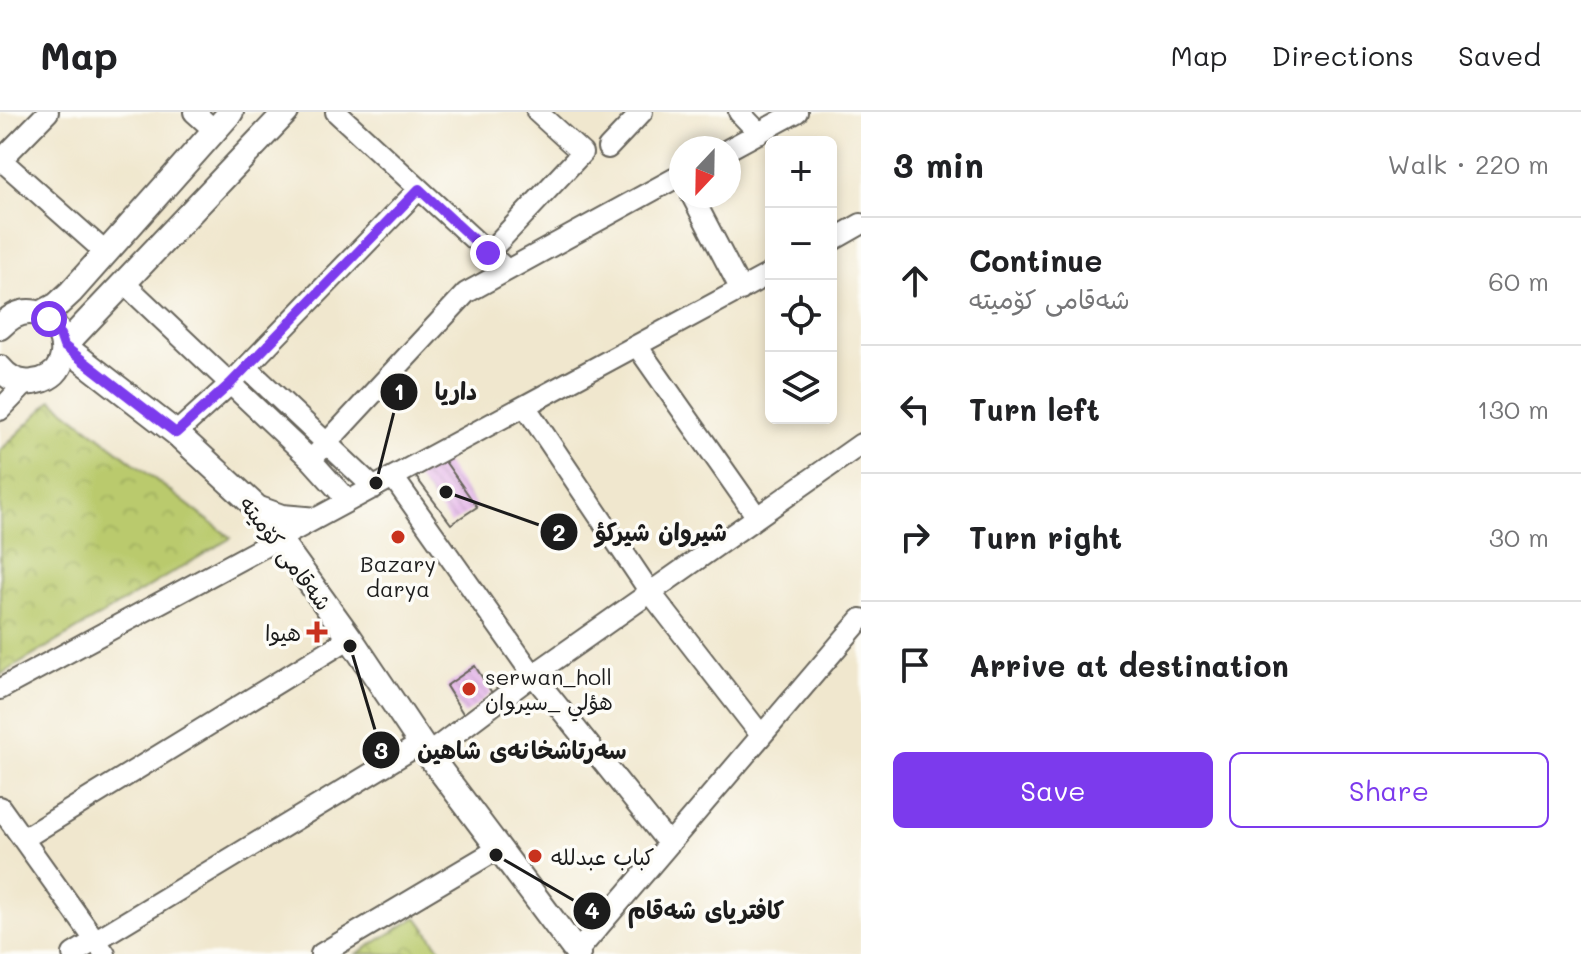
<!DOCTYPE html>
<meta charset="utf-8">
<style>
body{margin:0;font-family:Mali,"Playpen Sans Arabic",sans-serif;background:#f6f6f6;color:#202124}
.controls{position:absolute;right:24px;top:24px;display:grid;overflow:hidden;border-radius:12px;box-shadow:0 4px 12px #0003}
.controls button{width:72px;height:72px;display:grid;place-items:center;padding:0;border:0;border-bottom:2px solid #e0e0e0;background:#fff;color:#202124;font:40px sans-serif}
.compass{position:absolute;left:669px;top:24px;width:72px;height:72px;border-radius:50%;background:#fff;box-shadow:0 4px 12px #0003;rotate:202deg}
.stop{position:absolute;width:24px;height:24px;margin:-18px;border:6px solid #7c3aed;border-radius:50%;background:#fff}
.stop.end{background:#7c3aed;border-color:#fff;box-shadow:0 2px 8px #0008}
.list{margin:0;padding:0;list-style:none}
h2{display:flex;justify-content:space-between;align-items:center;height:104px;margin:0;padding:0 32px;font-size:34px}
h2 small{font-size:26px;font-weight:400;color:#757577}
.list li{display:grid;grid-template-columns:52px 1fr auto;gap:24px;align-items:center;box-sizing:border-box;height:128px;padding:0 32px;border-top:2px solid #e0e0e0}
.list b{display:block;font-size:30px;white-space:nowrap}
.list p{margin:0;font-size:26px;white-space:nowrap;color:#757577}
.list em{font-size:26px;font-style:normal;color:#757577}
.actions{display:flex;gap:16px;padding:24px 32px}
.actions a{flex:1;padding:18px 0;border:2px solid #7c3aed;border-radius:12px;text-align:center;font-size:28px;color:#7c3aed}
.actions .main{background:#7c3aed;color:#fff}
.icon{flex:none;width:44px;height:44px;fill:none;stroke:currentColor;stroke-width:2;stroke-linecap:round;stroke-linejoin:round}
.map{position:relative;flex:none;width:861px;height:842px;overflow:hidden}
header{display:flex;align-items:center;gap:48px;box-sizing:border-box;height:112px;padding:0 40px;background:#fff;border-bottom:2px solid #e0e0e0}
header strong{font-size:38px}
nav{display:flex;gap:44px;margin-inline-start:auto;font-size:28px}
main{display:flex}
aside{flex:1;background:#fff}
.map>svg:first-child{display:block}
</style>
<header>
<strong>Map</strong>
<nav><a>Map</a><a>Directions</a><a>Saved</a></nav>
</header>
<main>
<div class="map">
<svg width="861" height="842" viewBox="0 0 861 842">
<defs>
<pattern id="park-crowns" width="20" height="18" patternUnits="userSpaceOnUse" patternTransform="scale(2)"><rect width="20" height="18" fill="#baca6d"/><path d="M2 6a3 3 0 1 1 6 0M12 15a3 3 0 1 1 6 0" fill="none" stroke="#9fad5e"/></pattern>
<pattern id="building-back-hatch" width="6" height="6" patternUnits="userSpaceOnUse" patternTransform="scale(2)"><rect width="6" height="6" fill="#e0abe6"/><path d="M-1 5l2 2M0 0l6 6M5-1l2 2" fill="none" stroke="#c093c5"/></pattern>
</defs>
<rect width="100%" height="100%" fill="#fdfcf7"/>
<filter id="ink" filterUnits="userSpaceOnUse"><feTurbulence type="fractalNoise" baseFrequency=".0125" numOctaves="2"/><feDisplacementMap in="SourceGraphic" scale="16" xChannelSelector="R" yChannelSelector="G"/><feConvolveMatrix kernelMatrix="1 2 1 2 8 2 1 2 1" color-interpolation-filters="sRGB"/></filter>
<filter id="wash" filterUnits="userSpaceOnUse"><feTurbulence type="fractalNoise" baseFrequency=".006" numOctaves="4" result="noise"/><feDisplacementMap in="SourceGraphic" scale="32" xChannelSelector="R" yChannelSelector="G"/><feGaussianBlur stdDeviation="1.8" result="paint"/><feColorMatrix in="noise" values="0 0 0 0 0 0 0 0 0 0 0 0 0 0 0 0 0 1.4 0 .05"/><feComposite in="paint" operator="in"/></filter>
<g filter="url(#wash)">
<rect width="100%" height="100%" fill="#f0e7ce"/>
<path fill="url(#park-crowns)" stroke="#6b7344" stroke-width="2" d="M52 288 231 426 0 563V339Z
M417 805 444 842H356Z"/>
<g id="blocks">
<path fill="url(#building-back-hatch)" d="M444 348 477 395 451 412 416 365Z
M475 554 492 581 464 603 446 574Z"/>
</g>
</g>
<g filter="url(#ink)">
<use href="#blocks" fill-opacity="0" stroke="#66635a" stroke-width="2"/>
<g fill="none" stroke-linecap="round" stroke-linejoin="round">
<defs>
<path id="minor" d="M194 0 214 18
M336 0 507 158
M739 0 759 21
M608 36 642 0
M729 37 797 0
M0 47 106 141
M1 48 48 0
M692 84 741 178
M831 129 861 112
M488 141 582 41 537 0
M124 171 311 348 348 389
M637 234 757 405
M246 255 374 376
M525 294 650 480 761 623
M0 298 27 270
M176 321 230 272 419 77
M311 348 466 181 681 63
M393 365 533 563 668 731
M254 393 282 403 317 406
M0 577 771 161
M428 642 533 563 861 332
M0 695 105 842
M23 727 350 526
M577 840 861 507
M73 842 420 632
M321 842 498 737"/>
<path id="major" d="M286 0 64 234 176 321 254 393 350 526 428 642 578 842
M40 202 57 193 71 180 231 0
M0 215C50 163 95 262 33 270 20 272 8 266 0 256"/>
</defs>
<use href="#minor" stroke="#66635a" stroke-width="24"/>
<use href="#major" stroke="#66635a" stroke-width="28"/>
<use href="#minor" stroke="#fff" stroke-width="20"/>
<use href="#major" stroke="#fff" stroke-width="24"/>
</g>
</g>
<g fill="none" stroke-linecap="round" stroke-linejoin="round" filter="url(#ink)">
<path stroke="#7c3aed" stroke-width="10" d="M49 207 57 214 64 234 176 321 230 272 419 77 488 141"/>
</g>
<g fill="#c8321e" stroke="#fdfcf7" stroke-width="3">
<circle cx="398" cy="425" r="8"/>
<path d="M313 508h8v8h8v8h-8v8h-8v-8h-8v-8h8z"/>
<circle cx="469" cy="577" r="8"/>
<circle cx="535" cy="744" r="8"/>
</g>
<g text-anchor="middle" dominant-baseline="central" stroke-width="7" stroke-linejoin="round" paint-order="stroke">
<g font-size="22" fill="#1c1c1c" stroke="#fdfcf7">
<text transform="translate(286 441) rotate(53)">شەقامی کۆمیتە</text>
</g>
<g font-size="22" fill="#1c1c1c" stroke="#fdfcf7" text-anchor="start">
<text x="398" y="451" text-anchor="middle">Bazary<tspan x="398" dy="25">darya</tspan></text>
<text x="301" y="520" text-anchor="end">هیوا</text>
<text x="485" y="564">serwan_holl<tspan x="485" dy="25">هؤلي _سيروان</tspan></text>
<text x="551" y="744">كباب عبدلله</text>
</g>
</g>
<path fill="none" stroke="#1c1c1c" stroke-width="3" d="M376 371L399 280M446 380L559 420M350 534L381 638M496 743L592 799"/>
<g fill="#1c1c1c" stroke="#fdfcf7" stroke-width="3">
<circle cx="376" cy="371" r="8"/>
<circle cx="446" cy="380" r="8"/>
<circle cx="350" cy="534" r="8"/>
<circle cx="496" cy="743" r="8"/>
<circle cx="399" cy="280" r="20"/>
<circle cx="559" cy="420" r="20"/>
<circle cx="381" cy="638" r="20"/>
<circle cx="592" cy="799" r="20"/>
</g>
<g font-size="24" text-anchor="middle" font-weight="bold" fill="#fff">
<text x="399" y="288">1</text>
<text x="559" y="429">2</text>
<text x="381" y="647">3</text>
<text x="592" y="807">4</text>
</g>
<g font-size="24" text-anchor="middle" font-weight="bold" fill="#1c1c1c" stroke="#fdfcf7" stroke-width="7" stroke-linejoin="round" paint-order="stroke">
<text x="456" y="288">داريا</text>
<text x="661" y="429">شيروان شيركؤ</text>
<text x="522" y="647">سەرتاشخانەی شاهین</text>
<text x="706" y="807">کافتریای شەقام</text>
</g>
</svg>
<div class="controls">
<button>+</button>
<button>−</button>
<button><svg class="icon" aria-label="locate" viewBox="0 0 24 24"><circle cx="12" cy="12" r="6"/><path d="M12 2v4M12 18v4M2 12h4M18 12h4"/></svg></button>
<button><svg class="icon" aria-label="layers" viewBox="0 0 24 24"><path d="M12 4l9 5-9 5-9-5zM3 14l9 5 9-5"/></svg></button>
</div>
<svg class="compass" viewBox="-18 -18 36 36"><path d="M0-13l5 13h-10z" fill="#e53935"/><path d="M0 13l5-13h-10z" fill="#757577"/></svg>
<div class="stop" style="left:49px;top:207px"></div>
<div class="stop end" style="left:488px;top:141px"></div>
</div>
<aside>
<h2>3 min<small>Walk · 220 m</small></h2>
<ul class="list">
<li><svg class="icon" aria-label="ahead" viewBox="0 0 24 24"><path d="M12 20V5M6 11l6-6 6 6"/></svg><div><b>Continue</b><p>شەقامی کۆمیتە</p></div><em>60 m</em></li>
<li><svg class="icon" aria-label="left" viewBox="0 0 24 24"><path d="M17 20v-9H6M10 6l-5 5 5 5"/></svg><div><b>Turn left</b></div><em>130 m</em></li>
<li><svg class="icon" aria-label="right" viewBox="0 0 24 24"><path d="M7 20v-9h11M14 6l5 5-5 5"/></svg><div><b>Turn right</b></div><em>30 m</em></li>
<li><svg class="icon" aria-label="arrive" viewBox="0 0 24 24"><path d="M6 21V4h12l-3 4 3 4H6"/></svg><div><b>Arrive at destination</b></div></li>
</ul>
<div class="actions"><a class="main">Save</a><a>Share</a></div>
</aside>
</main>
